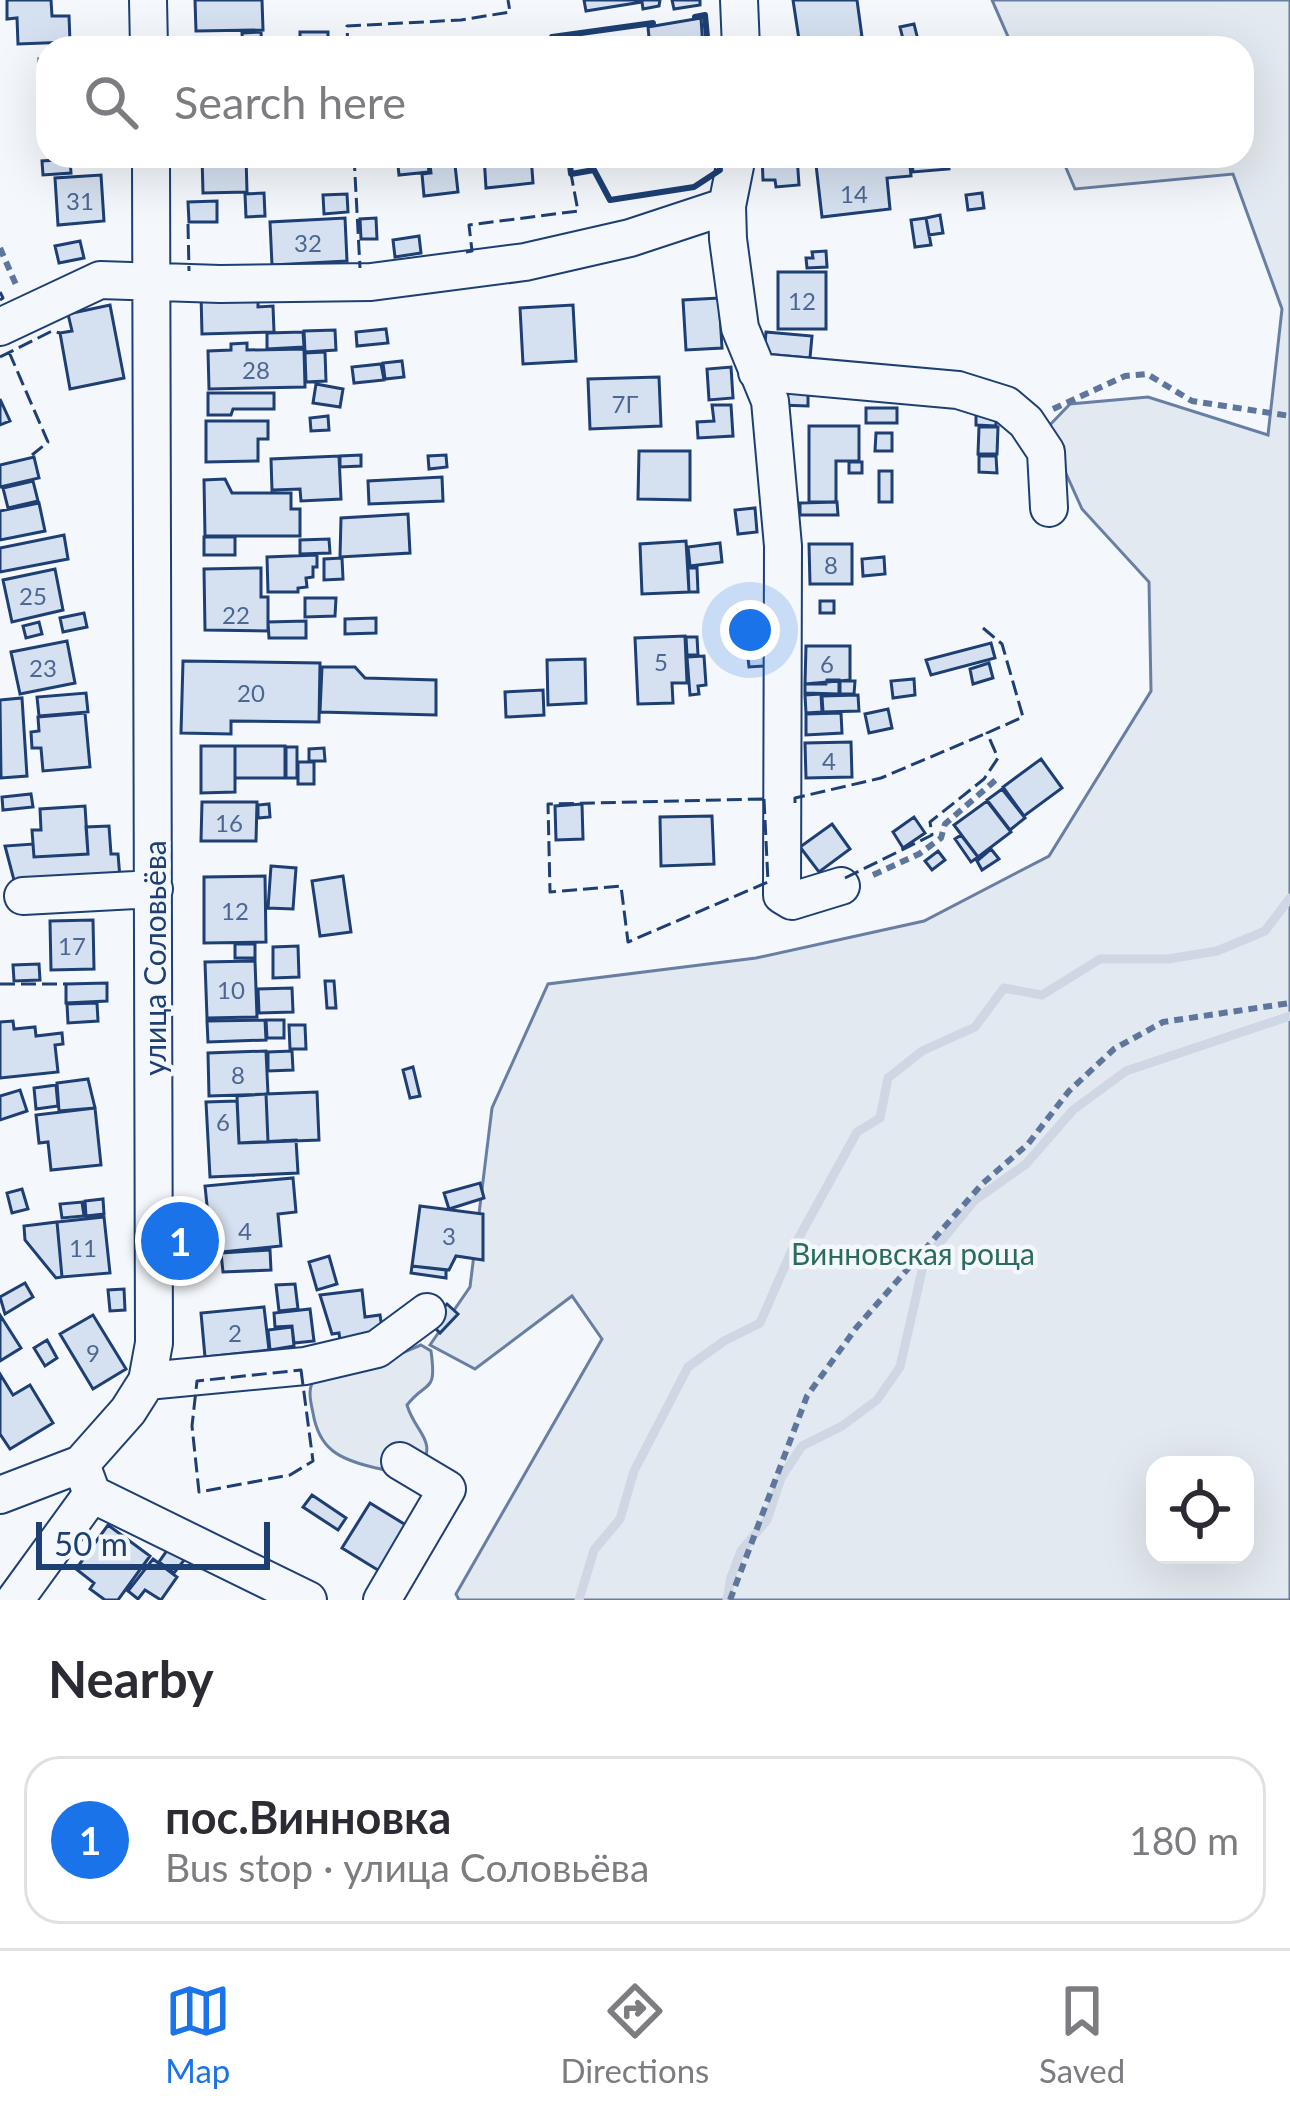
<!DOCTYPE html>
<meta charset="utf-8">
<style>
body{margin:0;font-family:Lato,sans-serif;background:#f2f2f3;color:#2b2b33}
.controls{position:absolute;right:36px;bottom:36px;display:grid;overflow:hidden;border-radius:24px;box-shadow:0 12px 48px #0002}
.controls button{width:108px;height:108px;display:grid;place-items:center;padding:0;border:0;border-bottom:3px solid #e1e1e2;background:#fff;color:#2b2b33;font:60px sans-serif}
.scale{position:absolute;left:36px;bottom:30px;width:234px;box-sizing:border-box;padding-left:12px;border:6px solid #1d3f73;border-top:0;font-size:33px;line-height:42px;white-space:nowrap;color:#1d3f73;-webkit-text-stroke:9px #f4f7fb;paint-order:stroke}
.you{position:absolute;left:750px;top:630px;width:42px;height:42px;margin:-30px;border:9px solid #fff;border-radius:50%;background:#1a73e8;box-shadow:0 0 0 18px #1a73e833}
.badge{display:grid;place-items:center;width:78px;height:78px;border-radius:50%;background:#1a73e8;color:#fff;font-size:39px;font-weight:700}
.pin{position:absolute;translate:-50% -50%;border:6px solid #fff;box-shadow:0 3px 12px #0006}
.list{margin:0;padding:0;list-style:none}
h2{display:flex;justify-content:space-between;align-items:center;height:156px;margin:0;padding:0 48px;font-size:51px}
h2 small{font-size:39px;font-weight:400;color:#7c7c81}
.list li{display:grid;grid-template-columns:78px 1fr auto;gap:36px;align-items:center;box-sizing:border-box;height:168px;margin:0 24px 24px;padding:0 24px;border:3px solid #e1e1e2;border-radius:36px}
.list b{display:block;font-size:45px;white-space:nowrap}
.list p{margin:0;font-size:39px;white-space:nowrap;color:#7c7c81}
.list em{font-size:39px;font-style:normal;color:#7c7c81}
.icon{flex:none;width:66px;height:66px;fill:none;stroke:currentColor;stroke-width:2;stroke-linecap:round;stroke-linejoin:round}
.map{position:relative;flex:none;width:1290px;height:1600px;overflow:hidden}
.search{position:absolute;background:#fff;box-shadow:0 12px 48px #0002;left:36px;right:36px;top:36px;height:132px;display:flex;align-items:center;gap:30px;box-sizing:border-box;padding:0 42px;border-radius:36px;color:#7c7c81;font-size:45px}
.sheet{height:348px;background:#fff}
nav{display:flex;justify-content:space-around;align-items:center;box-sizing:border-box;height:168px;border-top:3px solid #e1e1e2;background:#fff;font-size:33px;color:#7c7c81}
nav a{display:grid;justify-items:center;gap:6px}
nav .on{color:#1a73e8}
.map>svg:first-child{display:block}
</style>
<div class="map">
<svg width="1290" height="1600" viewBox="0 0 1290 1600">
<rect width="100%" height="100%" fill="#f4f7fb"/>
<path fill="#e3e9f0" stroke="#687fa3" stroke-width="3" fill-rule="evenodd" d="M992 0H1290V1600H459L456 1594 602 1339 572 1296 475 1369 430 1345 470 1287 492 1108 548 984 756 958 924 921 1049 856 1151 691 1149 582 1082 509 1046 429 1070 404 1148 397 1268 435 1282 309 1233 174 1075 189 1061 156H1242V48H1013ZM1155 1465H1245V1555H1155Z
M421 1345 431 1351C437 1395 427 1379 407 1405 416 1435 438 1438 420 1471 402 1475 390 1471 372 1467 339 1459 319 1449 313 1413 310 1399 307 1388 316 1376L385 1360Z"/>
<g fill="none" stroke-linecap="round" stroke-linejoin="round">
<path stroke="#cfd7e4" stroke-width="9" d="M579 1600 594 1550 620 1519 634 1471 688 1367 724 1341 760 1323 791 1252 857 1132 880 1118 888 1078 922 1051 975 1027 1004 988 1042 995 1100 959H1168L1217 951 1265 931 1290 898
M727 1600 731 1577 741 1551 767 1520 781 1478 802 1446 842 1426 877 1400 900 1367 924 1262 975 1200 1026 1164 1073 1110 1126 1071 1290 1016"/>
</g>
<path fill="#d5e0f0" stroke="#1d3f73" stroke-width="3" d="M7 0H51L52 16H69L70 42 18 44 17 18 7 19Z
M195 0H262L263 30 196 31Z
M584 0H660L659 6 643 9 642 2 586 11Z
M672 0H700V5L674 9Z
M793 0H857L862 37 800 46Z
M701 18 703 48H650L648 27Z
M914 24 918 40 904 43 900 27Z
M261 32 262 48H243L242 33Z
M300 32H328V48H300Z
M203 38H238V48H203Z
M845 40 846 48H818L817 43Z
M551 41 552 48H520V45Z
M39 59H48V84H40Z
M202 156H246L247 192 203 193Z
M397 156H427L429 172 399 175Z
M429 156H454L458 192 424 196 422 174 431 173Z
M484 156H531L533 183 486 188Z
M762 156H797L799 185 776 187 775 180H763Z
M815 156H909L911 176 887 178 890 209 822 217Z
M911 156H948L949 169 913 172Z
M70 159 71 173 43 175 42 161Z
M101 175 104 221 58 225 55 178Z
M264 193 265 216 246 217 245 194Z
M982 193 984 208 968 210 966 195Z
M347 194 348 212 324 214 323 195Z
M217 201V222H189L188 202Z
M940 215 943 233 929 235 926 218Z
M345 218 347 261 272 265 270 222Z
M376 218 377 239H361L360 219Z
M926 218 931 245 915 247 911 220Z
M419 236 421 253 395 257 393 240Z
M80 241 84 258 59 263 55 246Z
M826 251 827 267 807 268 806 258H813L812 252Z
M778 272H826V329H778Z
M258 293V307L273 306 274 332 202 334 201 294Z
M719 298 722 348 686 350 683 300Z
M110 305 124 378 70 389 60 333 72 331 68 314Z
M573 305 576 361 523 364 520 308Z
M386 329 388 343 357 346 356 332Z
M335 330 336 350 305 352 304 331Z
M303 332 304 347 267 349V333Z
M766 332 812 336 810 358 764 354Z
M247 343V350L304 349 305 387 209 389 208 351 231 350V344Z
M325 352 326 381 306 382 305 353Z
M402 361 404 377 385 379 383 363Z
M381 364 384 380 354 383 352 367Z
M731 367 733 398 709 400 707 369Z
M659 377 661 426 590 429 588 379Z
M316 384 343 389 340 407 313 403Z
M779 386 808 388V406L779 405Z
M208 393H274V409H233L231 415H208Z
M0 399 10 421 0 425Z
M712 405H731L733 436 698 438 697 422 714 421Z
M976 405 996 412V426L976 425Z
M866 408H897V423H866Z
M328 416 329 430 311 431 310 418Z
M206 421H268V439H258V461L206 462Z
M809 426H859V461H836V502H809Z
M979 427H998L997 454H978Z
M876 433H892V451H875Z
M639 451H690V500L638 499Z
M361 455V466L340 467V456Z
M446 455 447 467 429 469 428 456Z
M339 456 341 499 301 501 300 489 272 490 271 459Z
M979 456H996L997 473 979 472Z
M34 457 39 478 0 487V465Z
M849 462H862V473H849Z
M879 471H892V502H879Z
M442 477 443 501 369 504 368 481Z
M225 479 232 493H291V509H300V536H205L204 480Z
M33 481 38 501 8 508 3 488Z
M837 502 838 515H800V503Z
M39 503 45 531 0 540V511Z
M755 508 757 532 738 534 735 510Z
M408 514 410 553 340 557 341 518Z
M64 535 68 559 0 572V548Z
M204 537H235V555H204Z
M329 539 330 553 300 554V540Z
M686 541 689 592 642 594 640 544Z
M720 543 722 562 690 566 688 547Z
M809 544H852V584H810Z
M317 555V567H313V577L306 578 307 587 298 588V592H268L267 557Z
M884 557 885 574 863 576 862 559Z
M342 558 343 579 324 580V559Z
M261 568V597H268V631L205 630 204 569Z
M688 568H697L698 592H689Z
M55 569 63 610 12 622 3 580Z
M305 598H336L335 616 305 617Z
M820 601H834V613H820Z
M84 613 87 627 63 632 60 618Z
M376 618V633L345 634V619Z
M306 621V638H269L268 622Z
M39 622 42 634 26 638 23 626Z
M685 636 687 683H672L673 703 638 704 635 638Z
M686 637H697L698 655H687Z
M763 638 766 666 749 667 746 640Z
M67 641 75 683 20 694 11 652Z
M991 643 995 658 931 675 926 660Z
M806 646H850V680L805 684Z
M704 656 706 685 698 686 699 694 690 695 687 657Z
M585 659 586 703 548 705 547 660Z
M183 661 320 663 319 722 231 721V734L181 733Z
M989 663 993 678 973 684 970 669Z
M322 667H355L365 678 436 680V715L320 712Z
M914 679 915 695 893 698 891 681Z
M827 680H839V694L805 693V684H826Z
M840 681H855L854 694H840Z
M543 690 544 715 506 717 505 692Z
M86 693 88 712 39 716 37 697Z
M821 694 822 712 806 713 805 695Z
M858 695 859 711 823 712 822 696Z
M22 698 27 776 1 778 0 700Z
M888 709 892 728 869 733 865 714Z
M85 713 90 767 43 771 41 748H32L31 732 39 731 38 717Z
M841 713 842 733 806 735V714Z
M851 742 852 777 806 778 805 743Z
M201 746H235V792L201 793Z
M235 746H285V778H235Z
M286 747H297V778H286Z
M324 748 325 761H309V749Z
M1041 759 1062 788 1024 816 1003 787Z
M298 762H314V784H298Z
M1002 789 1025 818 1010 830 987 800Z
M31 794 33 807 3 810 2 797Z
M987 801 1011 832 978 857 954 825Z
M202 802H257L256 841H201Z
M269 804 270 817 258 818V805Z
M582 804 583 839 556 840 555 806Z
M85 806 88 854 34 857 32 830H41L40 809Z
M712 816 714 864 661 866 660 817Z
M914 817 925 833 903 848 893 832Z
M832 824 850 849 819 872 800 847Z
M109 826 111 854H118L120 878 15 884 5 846 33 844 34 857 88 854 86 827Z
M961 835 978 857 971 862 955 839Z
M991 849 999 859 982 870 977 861Z
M938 851 945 860 932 870 925 861Z
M271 866 296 868 293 909 268 908Z
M265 876 266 942 204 943V877Z
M343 876 351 932 320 936 312 881Z
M93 920 94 969 51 970 50 921Z
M235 944H255V958H235Z
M298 946 299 977 273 978V947Z
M255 961 257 1017 207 1018 205 962Z
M39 964 40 980 14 981 13 965Z
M325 981H334L336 1008H327Z
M107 983V1001L66 1003V984Z
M292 988 293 1012 259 1013 258 989Z
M97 1003 98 1021 68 1023 67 1004Z
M265 1020 266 1040 208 1042 207 1021Z
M266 1020H284V1038H267Z
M13 1021 14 1029 35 1027 36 1036 62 1033 63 1044 55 1045 58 1072 0 1078V1022Z
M289 1025H305L306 1049H290Z
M266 1051 268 1094 209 1096 208 1053Z
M292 1051 293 1070 268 1071V1052Z
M413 1067 420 1096 410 1098 403 1070Z
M88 1079 95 1108 59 1111 57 1083Z
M56 1085 58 1106 36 1109 34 1088Z
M20 1090 27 1111 0 1120V1096Z
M317 1092 319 1140 268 1142 266 1094Z
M266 1094 268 1142 239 1143 237 1096Z
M237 1101 239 1143 296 1140 298 1173 210 1177 206 1102Z
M95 1108 101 1165 51 1170 48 1142 39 1143 36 1115Z
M293 1178 296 1212 278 1214 281 1246 212 1253 205 1186Z
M480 1183 484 1198 449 1209 444 1193Z
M22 1189 28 1209 12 1213 7 1193Z
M103 1199 104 1214 86 1216 85 1201Z
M82 1202 84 1216 62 1218 60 1204Z
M420 1206 483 1214V1260L456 1256 449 1270 412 1266Z
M104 1217 110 1273 62 1277 57 1222Z
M57 1222 62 1277 56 1278 25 1240 24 1226Z
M270 1250 271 1270 223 1272 221 1253Z
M329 1256 337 1284 317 1290 309 1262Z
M412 1266 446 1270V1278L411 1273Z
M25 1283 33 1297 5 1314 0 1297Z
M295 1284 298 1309 279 1311 276 1285Z
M124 1289 125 1310 110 1311 108 1290Z
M362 1290 365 1317 380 1315 384 1341 341 1348 339 1333 332 1334 320 1295Z
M447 1304 458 1314 440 1333 429 1322Z
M264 1307 269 1350 205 1357 201 1313Z
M310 1309 314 1341 294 1343 292 1326 275 1327 274 1313Z
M0 1315 21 1348 0 1361Z
M93 1315 126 1369 93 1389 60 1334Z
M292 1327 294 1346 270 1350 268 1330Z
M47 1340 57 1358 45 1366 34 1348Z
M0 1374 13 1395 30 1385 53 1423 10 1449 0 1434Z
M312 1495 346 1518 338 1530 303 1507Z
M370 1503 414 1530 386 1575 342 1548Z
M108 1525 150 1556 118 1600H105L90 1589 94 1583 76 1569Z
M173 1542 189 1554 174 1573 159 1562Z
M153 1559 177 1577 161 1600 145 1590 138 1599 128 1591Z"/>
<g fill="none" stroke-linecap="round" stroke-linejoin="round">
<defs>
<path id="minor" d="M148 0 149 48
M739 0 741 48
M737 156 727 206 728 239 740 328 770 401 783 546 782 895 792 901 841 886
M0 327 100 280 220 284 371 282 525 262 630 238 727 206
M757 372 958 390 1006 405 1026 422 1046 452 1049 508
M23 896 154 889
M147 1381 305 1366 377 1349 427 1312
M81 1464 92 1494 308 1600
M0 1495 81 1464 128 1411 147 1381 154 1343 151 156
M15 1600 92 1494
M382 1600 447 1489 400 1461"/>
</defs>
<use href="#minor" stroke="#1d3f73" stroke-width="40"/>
<path stroke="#5e769c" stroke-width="6" stroke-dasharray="9 6" stroke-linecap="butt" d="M0 248 17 287
M1053 409 1125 376 1147 374 1192 401 1290 416
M873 875 919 854 941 838 945 824 998 778
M730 1600 807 1396 856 1328 982 1184 1028 1144 1069 1091 1114 1049 1163 1022 1290 1003"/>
<use href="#minor" stroke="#f4f7fb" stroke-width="36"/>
<path stroke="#1d3f73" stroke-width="3" stroke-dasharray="15 6" stroke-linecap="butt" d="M348 48 347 26 461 20 510 12 508 0
M354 156 360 268
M188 224 189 271
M466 252 472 251 469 225 578 211 571 174
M0 292 3 298 0 300
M9 352 48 442 32 455
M0 357 52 331 60 333
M764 799 768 882 628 942 621 886 550 892 548 804Z
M795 803V798L881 778 987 733
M845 878 932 835 930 822 984 779 998 758 987 733 1023 717 1002 644 983 628
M0 984H66
M301 1370 313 1461 290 1475 199 1492 192 1426 197 1381Z"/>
<path stroke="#1d3f73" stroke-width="6" d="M695 17 705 15 708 48
M553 48 552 37 653 23
M569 156 571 174 594 170 610 200 694 187 720 170 718 156"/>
</g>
<g text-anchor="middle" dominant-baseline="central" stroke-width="9" stroke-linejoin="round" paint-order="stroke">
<g font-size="24" fill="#4b6792">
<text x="854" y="193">14</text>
<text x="80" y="200">31</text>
<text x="308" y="242">32</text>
<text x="802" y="300">12</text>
<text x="256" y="369">28</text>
<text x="625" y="403">7Г</text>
<text x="831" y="564">8</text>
<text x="33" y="595">25</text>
<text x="236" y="614">22</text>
<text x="661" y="661">5</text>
<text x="827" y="663">6</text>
<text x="43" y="667">23</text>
<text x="251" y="692">20</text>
<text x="829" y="760">4</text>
<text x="229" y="822">16</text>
<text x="235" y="910">12</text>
<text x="72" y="945">17</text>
<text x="231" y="989">10</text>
<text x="238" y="1074">8</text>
<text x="223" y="1121">6</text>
<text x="245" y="1230">4</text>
<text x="449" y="1235">3</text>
<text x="83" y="1247">11</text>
<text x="235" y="1332">2</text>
<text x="93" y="1352">9</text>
</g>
<g font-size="30" fill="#1d3f73" stroke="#f4f7fb">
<text transform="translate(154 958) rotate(-90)">улица Соловьёва</text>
</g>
<g font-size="30" fill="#2c6c60" stroke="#f4f7fb">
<text x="913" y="1253">Винновская роща</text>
</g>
</g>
</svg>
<div class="controls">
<button><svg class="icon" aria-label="locate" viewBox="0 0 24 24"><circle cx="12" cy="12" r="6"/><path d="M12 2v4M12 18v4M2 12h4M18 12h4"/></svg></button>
</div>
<div class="scale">50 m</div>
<div class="you"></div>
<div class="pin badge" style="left:180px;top:1241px">1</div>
<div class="search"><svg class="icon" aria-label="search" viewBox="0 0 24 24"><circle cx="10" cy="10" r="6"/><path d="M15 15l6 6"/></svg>Search here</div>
</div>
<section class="sheet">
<h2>Nearby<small></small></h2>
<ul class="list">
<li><span class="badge">1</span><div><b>пос.Винновка</b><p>Bus stop · улица Соловьёва</p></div><em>180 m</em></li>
</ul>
</section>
<nav>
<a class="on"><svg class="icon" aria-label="map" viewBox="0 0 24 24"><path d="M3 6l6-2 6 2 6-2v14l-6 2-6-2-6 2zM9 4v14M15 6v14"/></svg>Map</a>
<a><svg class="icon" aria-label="directions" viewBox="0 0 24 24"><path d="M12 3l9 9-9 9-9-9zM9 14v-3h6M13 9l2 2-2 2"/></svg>Directions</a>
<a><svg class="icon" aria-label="saved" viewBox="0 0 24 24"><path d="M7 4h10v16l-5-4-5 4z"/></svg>Saved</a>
</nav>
